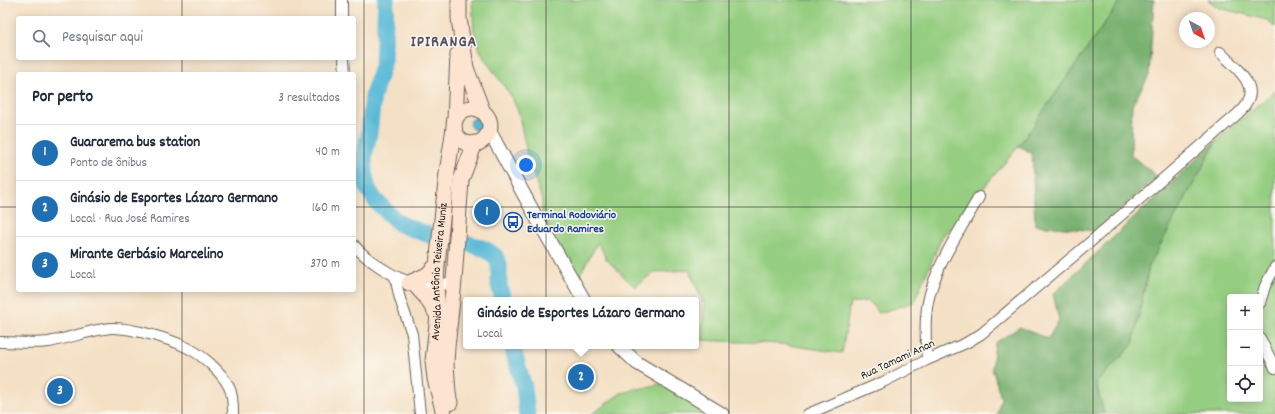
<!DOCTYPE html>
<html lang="pt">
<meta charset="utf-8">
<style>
body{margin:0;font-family:Dekko,sans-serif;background:#f2f2f3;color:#1f2937}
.controls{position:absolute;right:12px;bottom:12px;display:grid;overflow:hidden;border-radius:4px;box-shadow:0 2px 10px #0003}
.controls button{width:36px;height:36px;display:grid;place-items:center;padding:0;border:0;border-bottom:1px solid #e0e1e3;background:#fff;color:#1f2937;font:20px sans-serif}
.compass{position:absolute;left:1179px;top:12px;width:36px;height:36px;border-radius:50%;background:#fff;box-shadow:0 2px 10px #0003;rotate:140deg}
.you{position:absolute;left:526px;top:165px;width:14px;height:14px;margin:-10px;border:3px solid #fff;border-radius:50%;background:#1a73e8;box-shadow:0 0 0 6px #1a73e833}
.badge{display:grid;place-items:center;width:26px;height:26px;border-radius:50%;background:#1f6fb2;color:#fff;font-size:13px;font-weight:700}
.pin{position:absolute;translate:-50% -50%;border:2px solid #fff;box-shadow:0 1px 4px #0006}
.popup{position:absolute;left:463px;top:297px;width:236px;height:52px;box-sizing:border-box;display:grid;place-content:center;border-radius:4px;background:#fff;filter:drop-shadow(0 1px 3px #0005);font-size:13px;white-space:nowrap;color:#747a83}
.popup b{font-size:15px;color:#1f2937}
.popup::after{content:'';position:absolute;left:50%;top:100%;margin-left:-8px;border:8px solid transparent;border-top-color:#fff}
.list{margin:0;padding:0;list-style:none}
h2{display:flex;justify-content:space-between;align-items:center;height:52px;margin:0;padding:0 16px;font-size:17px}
h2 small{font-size:13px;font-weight:400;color:#747a83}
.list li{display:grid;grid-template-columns:26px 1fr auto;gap:12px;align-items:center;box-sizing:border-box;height:56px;padding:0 16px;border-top:1px solid #e0e1e3}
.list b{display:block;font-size:15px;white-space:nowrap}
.list p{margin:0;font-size:13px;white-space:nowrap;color:#747a83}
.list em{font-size:13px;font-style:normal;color:#747a83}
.icon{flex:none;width:22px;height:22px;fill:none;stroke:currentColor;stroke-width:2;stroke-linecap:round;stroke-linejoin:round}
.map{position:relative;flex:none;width:1275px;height:414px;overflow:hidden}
.search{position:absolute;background:#fff;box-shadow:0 2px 10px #0003;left:16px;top:16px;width:340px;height:44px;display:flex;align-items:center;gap:10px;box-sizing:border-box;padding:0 14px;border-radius:4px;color:#747a83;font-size:15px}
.panel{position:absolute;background:#fff;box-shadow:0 2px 10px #0003;left:16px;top:72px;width:340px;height:220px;border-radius:4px}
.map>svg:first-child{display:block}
</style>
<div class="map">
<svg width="1275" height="414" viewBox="0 0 1275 414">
<rect width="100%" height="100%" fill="#fbf7ec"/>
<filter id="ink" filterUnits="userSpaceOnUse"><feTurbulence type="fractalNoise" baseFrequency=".025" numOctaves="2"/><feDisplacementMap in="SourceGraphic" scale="8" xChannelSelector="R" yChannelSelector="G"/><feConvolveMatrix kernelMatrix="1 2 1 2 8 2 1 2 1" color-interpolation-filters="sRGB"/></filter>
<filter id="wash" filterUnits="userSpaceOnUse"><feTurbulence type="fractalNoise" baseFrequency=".012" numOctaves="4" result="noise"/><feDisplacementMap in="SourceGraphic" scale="16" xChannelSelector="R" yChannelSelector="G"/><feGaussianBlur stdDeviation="0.9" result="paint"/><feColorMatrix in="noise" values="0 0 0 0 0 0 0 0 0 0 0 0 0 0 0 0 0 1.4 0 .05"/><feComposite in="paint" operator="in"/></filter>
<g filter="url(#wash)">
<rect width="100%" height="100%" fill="#f4e0c5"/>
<path fill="#95ce81" stroke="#58754e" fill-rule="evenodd" d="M472 0H1121L1019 146 942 237 914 302 879 313 869 301 850 303 842 353 781 344 700 340 705 306 689 270 654 272 635 287 607 260 598 242 578 278 542 215V200L527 154 518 111 511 96 484 58 478 46 474 31Z
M1208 0H1275V27L1267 20 1219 8Z
M1275 91V414H1104L1096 383 1133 344 1149 266 1217 140ZM1230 297H1260V399H1230Z
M660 384 708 414H592L621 393 630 391 635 387 639 389Z"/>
<path fill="#78b16f" stroke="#4a6646" d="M1121 0H1154L1149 76 1132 105 1131 155 1158 177 1095 231 1035 225 1032 153 1019 146Z
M1217 140 1149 266 1133 344 1096 383 1104 414H997L1001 398 992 368 995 343 1020 327 1048 339 1059 320 1053 294Z"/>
<path fill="#59b9d7" stroke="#3a6a7a" d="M470 124a6 6 0 1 1 12 0a6 6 0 1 1-12 0Z"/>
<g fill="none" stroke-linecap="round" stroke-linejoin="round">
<path stroke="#59b9d7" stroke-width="17" d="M386 0 383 63 373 96 369 134 364 156V172L368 189 375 200 388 213 400 224 432 236
M470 244 485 249 495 256 499 264V285L503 300
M512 346 524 387 527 414"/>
</g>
</g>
<g filter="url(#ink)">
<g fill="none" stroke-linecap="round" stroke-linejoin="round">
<defs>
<path id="minor" d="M342 18V0
M344 58 345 74
M354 245C361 254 371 261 380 267 403 282 427 292 454 281
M395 277 400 299 412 334 420 414
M1260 303 1265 286 1275 267
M1260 338 1275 368
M0 342C16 342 33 344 49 342 70 338 90 330 111 328 129 327 171 339 188 348 202 355 222 372 229 387 233 394 233 406 233 414
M927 360C926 346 925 331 926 317 928 275 959 233 979 197
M808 414 883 382 927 360 966 343 981 334 1088 244 1233 118C1237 114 1243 110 1246 104 1260 84 1232 65 1220 52"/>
<path id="tertiary" d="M489 130 535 215 584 300
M619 346 637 363 722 414"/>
<g id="secondary">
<path d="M459 0V18L466 68 482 110"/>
<circle cx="472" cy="126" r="18"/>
<path d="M455 120 458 54"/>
<path d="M409 283 427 275 437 265"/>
<path d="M414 284 426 297 436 313"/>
<path d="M450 403 448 394 446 363 447 347 454 281 461 180 475 143"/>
<path id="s1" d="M444 414 435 379 433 361 438 315 436 286 437 265 447 173 454 128"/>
</g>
</defs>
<use href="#minor" stroke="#686157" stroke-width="12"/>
<use href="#tertiary" stroke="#686157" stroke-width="15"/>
<use href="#secondary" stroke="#686157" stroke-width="17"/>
<use href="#minor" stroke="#fff" stroke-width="10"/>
<use href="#tertiary" stroke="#fff" stroke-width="13"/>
<use href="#secondary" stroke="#fde4d1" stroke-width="15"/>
</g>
</g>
<path fill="none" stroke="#1c1c1c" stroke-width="1" stroke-opacity="0.55" d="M182 0V18M364 0V414M546 0V414M729 0V414M911 0V414M1093 0V414M182 58V74M0 207H18M354 207H1275M182 290V414"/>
<defs>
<symbol id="bus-ring" viewBox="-11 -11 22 22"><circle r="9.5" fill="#fbf7ec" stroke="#1a4fb4" stroke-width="1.5"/><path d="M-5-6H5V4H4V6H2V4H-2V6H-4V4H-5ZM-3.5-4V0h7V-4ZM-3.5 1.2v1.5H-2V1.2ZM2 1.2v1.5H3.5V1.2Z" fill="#1a4fb4"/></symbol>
</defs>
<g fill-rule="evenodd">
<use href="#bus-ring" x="502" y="211" width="22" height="22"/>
</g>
<g text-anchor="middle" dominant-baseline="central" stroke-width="3" stroke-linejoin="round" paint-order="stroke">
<g font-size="12" font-weight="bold" fill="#164399" stroke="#fbf7ec" text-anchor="start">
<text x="527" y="215">Terminal Rodoviário<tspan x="527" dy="14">Eduardo Ramires</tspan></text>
</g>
<g font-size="12" fill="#1c1c1c" stroke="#fbf7ec">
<text stroke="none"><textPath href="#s1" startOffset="144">Avenida Antônio Teixeira Muniz</textPath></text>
<text transform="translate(898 360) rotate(-25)">Rua Tamami Anan</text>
</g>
<g font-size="16" font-weight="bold" letter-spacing="1" fill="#585268" stroke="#fbf7ec">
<text x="444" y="42">IPIRANGA</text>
</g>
</g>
</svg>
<div class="controls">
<button>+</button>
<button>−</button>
<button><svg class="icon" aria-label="locate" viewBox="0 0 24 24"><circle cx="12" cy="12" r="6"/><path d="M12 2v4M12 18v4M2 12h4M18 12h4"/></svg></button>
</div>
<svg class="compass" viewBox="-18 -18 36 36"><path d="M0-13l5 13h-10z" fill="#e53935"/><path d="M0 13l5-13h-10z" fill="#747a83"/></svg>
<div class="you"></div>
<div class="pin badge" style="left:487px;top:212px">1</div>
<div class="pin badge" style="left:581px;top:377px">2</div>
<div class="popup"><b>Ginásio de Esportes Lázaro Germano</b>Local</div>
<div class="pin badge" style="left:60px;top:391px">3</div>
<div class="search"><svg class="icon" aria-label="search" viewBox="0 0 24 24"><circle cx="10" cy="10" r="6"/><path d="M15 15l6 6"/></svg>Pesquisar aqui</div>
<section class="panel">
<h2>Por perto<small>3 resultados</small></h2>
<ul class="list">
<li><span class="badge">1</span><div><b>Guararema bus station</b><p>Ponto de ônibus</p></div><em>40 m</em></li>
<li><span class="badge">2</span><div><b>Ginásio de Esportes Lázaro Germano</b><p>Local · Rua José Ramires</p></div><em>160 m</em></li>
<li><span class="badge">3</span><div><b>Mirante Gerbásio Marcelino</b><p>Local</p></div><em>370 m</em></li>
</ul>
</section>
</div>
